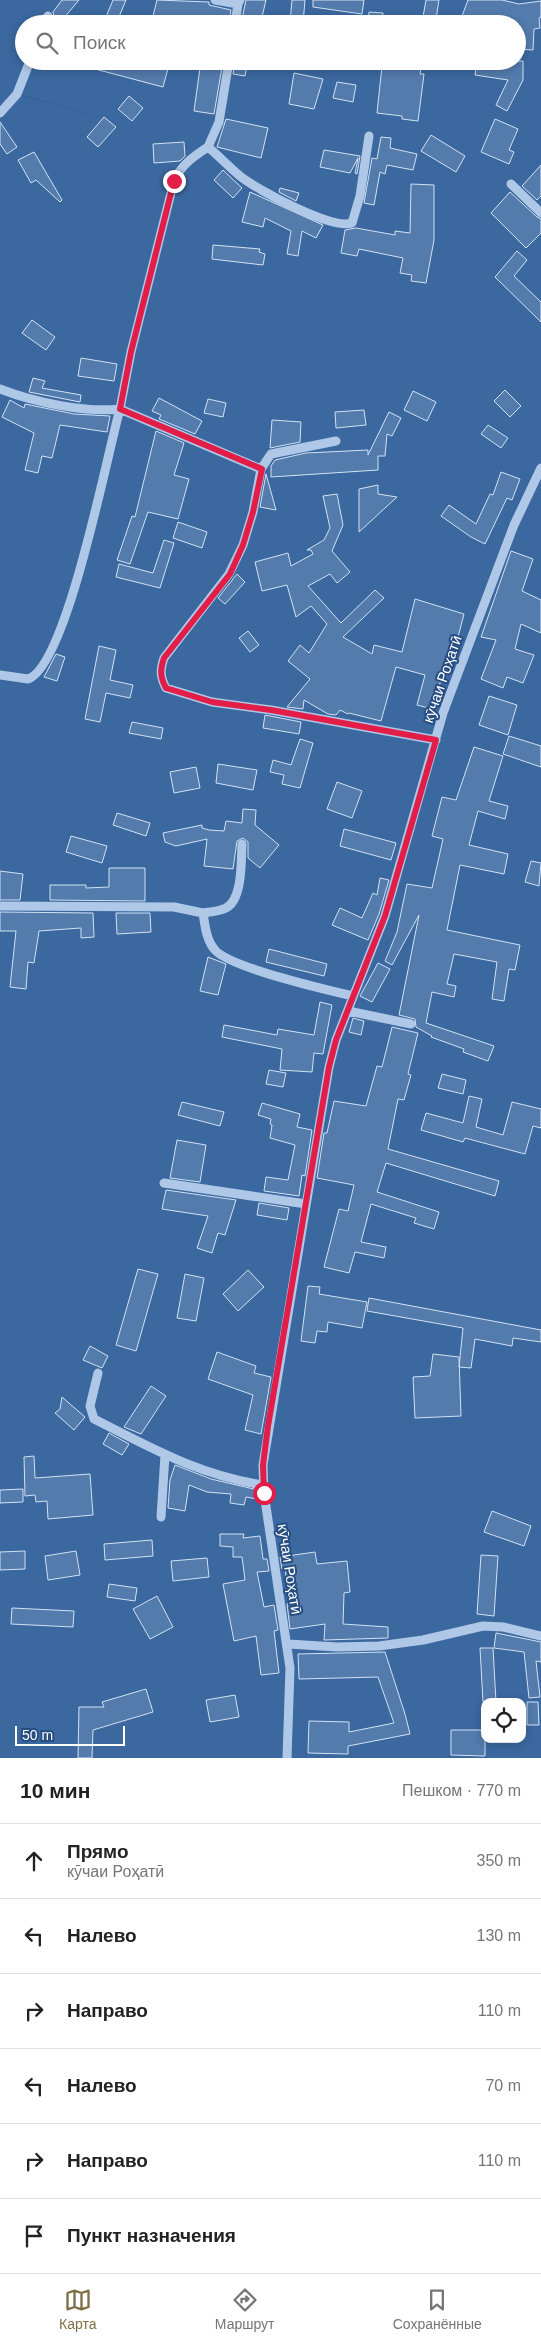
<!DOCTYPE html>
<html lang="ru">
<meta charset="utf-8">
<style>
body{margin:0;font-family:Arial,sans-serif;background:#f6f6f6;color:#222}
.controls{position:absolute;right:15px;bottom:15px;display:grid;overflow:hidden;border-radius:10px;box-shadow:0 2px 8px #0003}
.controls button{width:45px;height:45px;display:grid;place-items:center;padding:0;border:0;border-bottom:1px solid #e0e0e0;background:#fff;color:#222;font:25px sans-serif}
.scale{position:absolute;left:15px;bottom:12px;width:110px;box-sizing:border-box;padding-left:5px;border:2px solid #fff;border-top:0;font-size:14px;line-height:18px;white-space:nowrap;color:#fff;-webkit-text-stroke:4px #274e82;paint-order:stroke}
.stop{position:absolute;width:15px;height:15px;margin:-11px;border:4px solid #e11d48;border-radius:50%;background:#fff}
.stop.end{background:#e11d48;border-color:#fff;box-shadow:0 1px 5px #0008}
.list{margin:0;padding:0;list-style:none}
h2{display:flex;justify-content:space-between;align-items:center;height:65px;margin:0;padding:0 20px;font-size:21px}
h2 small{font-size:16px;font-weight:400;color:#767676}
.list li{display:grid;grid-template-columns:32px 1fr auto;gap:15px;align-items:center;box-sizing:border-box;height:75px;padding:0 20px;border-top:1px solid #e0e0e0}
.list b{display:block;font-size:19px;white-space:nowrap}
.list p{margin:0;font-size:16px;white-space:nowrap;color:#767676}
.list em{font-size:16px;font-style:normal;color:#767676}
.icon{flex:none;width:28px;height:28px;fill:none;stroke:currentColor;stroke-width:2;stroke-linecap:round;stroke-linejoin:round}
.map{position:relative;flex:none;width:541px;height:1758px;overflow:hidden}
.search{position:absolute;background:#fff;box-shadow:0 2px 8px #0003;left:15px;right:15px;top:15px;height:55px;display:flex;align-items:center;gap:12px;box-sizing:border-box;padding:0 18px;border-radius:28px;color:#767676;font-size:19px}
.sheet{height:515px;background:#fff}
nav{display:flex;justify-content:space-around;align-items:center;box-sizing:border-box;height:70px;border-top:1px solid #e0e0e0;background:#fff;font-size:14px;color:#767676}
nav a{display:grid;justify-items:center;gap:2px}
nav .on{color:#7e6e47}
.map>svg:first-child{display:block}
</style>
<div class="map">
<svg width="541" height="1758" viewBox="0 0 541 1758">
<rect width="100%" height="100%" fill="#274e82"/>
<path fill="#3b689f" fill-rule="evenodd" d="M0 0H541V1758H0V110L17 94 134 127 15 93 0 106ZM24 24H517V61H24ZM485 1702H522V1739H485Z"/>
<path fill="#537bac" stroke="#d2e2f5" d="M62 0H79L59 24H50L54 17 53 12Z
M113 0H126L116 24H103Z
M157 0 209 2V5L231 10 229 24H151Z
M246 0H266L262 17 270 19 269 24H241Z
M292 0H305L303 24 290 23Z
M313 0H364L362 14 313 7Z
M426 0H439L436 19 423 17Z
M468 0H502L519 4 541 1V17L539 18 540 28 534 29 533 50 517 49V24H459Z
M369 12 383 13 382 24H368Z
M80 61H170L163 87 80 65Z
M196 61H223L214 114 194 111 200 68 196 67Z
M235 61H248L245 76 233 74Z
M409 61H422L420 74H424L418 121 402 119V116L377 113 382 66 407 69Z
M477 61H523V80L507 111 496 105 508 80 475 75Z
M294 73 323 79 314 109 289 104Z
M337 82 356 85 353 102 333 98Z
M129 96 143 108 132 121 118 109Z
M104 117 116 127 98 147 87 137Z
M226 119 268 128 261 158 217 147Z
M495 119 518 129 509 150 514 152 509 164 481 152Z
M0 122 17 147 7 154 0 144Z
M431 135 465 156 456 172 421 151Z
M381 137 391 138 390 148 417 154 413 170 387 165 385 174 380 172 374 205 364 203 372 158 377 159Z
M184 142 185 156 180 161 154 163 153 144Z
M324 150 360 156 357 174 355 173 358 158 350 173 320 167Z
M34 152 62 200 60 202 36 180 31 183 18 160Z
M541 165V196L537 200 522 186Z
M223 170 242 188 233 198 214 180Z
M411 184 434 185V240L426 283 411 281 412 275 400 273 403 258 359 249 357 256 341 253 345 230 356 228 395 235V231L410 233Z
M280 188 299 193 296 201 279 192Z
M250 192 323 225 316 238 302 231 298 256 287 254 291 231 265 218 263 227 242 222Z
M510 192 537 217 541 219V233L526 248 491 213Z
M213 245 260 249 259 252 265 254 263 265 212 259Z
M517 251 527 260 514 276 541 302V322L495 277Z
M32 320 55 337 46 350 22 333Z
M81 358 117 364 114 381 78 376Z
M33 378 45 381 42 388 81 395 80 402 29 392Z
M505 390 521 406 510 417 494 401Z
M413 391 436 402 427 421 404 410Z
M159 398 202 421 195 434 159 419 161 415 152 411Z
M208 399 226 403 223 417 204 413Z
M10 400 24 408 25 404 74 414 110 416 107 432 60 425 52 458 42 456 38 473 25 470 34 433 2 417Z
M364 410 366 425 336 428 335 412Z
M389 412 401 418 392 436 387 434 385 456H378V470L271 477V466L275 460 306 453 368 450V455Z
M272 420 301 422 300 442 270 448Z
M488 425 508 438 501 448 481 434Z
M156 431 184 443 174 475 189 479 178 519 148 512 130 564 117 560 132 516 135 517Z
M501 472 520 479 512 500 507 498 485 544 471 537 441 516 449 505 476 524 490 494 493 495Z
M266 474 276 510 260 507Z
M378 485V494L397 497 359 532V489Z
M337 494 343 525 332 551 350 572 337 583 330 574 308 586 341 623 375 590 384 598 343 637 372 654 374 645 402 652 415 599 464 614 453 656 449 654 432 709 417 705 425 675 396 667 381 721 349 713 348 714 340 710 336 715 328 714 304 700 303 709 287 707 310 679 288 661 300 645 309 653 327 624 311 606 296 617 287 585 262 591 255 562 288 553 291 566 313 554 311 550H307L324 540 330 528 323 496Z
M178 522 207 532 202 548 173 538Z
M164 540 174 543 160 588 116 577 119 564 153 573Z
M511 551 533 559 522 591 541 600V633L521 624 515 649 534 655 523 683 507 677 503 688 481 679 496 640 481 637Z
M237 574 245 582 225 604 218 598Z
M248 631 259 645 250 652 239 638Z
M99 646 116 650 110 680 133 685 130 698 106 693 100 722 85 719Z
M56 654 65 657 57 681 44 677Z
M489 696 517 705 508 735 479 725Z
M265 715 301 722 299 734 263 728Z
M132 722 163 728 161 739 129 733Z
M509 736 541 746V767L503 754Z
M300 739 313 743 300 788 282 784 284 775 270 772 273 760 291 765Z
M474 747 503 756 489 801 508 806 505 819 478 811 469 845 508 854 504 874 460 865 447 930 520 945 515 970 509 969 504 1001 492 999 497 962 454 954 447 984 456 986 454 997 432 992 426 1023 494 1046 488 1061 463 1052 464 1049 431 1037 432 1036 416 1027 415 1019 399 1015 419 915 392 965 385 961 397 932 407 884 432 888 443 839 432 836 442 797 456 800Z
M218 764 257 770 253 790 216 783Z
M196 767 200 788 174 793 170 772Z
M337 782 362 791 352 818 327 809Z
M243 809 256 810 255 825 279 845 260 868 248 858V842L243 838 237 841 233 869 204 866 207 839 176 846 165 842 163 833 202 825V828L209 830 224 831 226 821 242 823Z
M117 813 150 823 146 836 113 825Z
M344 829 396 843 391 860 340 846Z
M71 836 107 846 102 863 66 852Z
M531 861 541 863 539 886 525 882Z
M109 868H145V901L50 900V885H86V888L109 887Z
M0 871 23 874 20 900H0Z
M380 878 389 880 379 914 368 940 332 925 340 908 362 918 373 893 377 895Z
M0 912 93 913 94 937 81 938V928L39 931 34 963 28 962 26 989 10 987 16 931H0Z
M116 913H150L151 932 117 934Z
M269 949 327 964 324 976 266 962Z
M208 957 226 964 218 995 200 991Z
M378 963 390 969 372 1002 360 996Z
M320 1002 332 1005 323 1054 314 1053 312 1072 280 1070 282 1049 222 1037 224 1025 277 1035 278 1029 314 1035Z
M353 1018 364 1021 361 1035 349 1032Z
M392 1027 418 1033 408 1074 411 1075 404 1100 398 1099 388 1149 499 1181 495 1196 386 1163 377 1192 439 1212 434 1229 414 1223 416 1218 371 1204 361 1242 386 1247 384 1258 355 1252 349 1273 324 1267 339 1209 348 1211 354 1185 317 1178 324 1133H327L334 1101 366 1106 377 1066 382 1067Z
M269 1070 286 1073 283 1087 266 1084Z
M442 1074 466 1080 463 1094 438 1088Z
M469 1096 482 1099 476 1127 503 1135 512 1102 541 1109V1128L533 1126 525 1154 465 1138 463 1142 421 1130 426 1113 463 1123Z
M182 1102 224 1112 220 1126 178 1115Z
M262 1103 300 1114 297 1127 312 1130 305 1176 302 1175 299 1196 264 1191 266 1177 288 1180 295 1145 270 1138 272 1125 270 1124 271 1119 258 1115Z
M177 1140 206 1145 200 1182 170 1178Z
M166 1190 236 1200 225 1235 218 1233 212 1253 197 1248 208 1216 162 1209Z
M259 1203 289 1208 287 1220 257 1215Z
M138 1269 158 1274 136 1351 116 1345Z
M248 1270 264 1287 238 1311 223 1294Z
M185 1274 204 1278 196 1321 177 1318Z
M308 1286 320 1287 319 1294 367 1302 362 1328 328 1322 327 1332 317 1331 315 1343 301 1341Z
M369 1298 541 1330V1342L513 1338 512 1346 475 1339 471 1368 459 1367 463 1328 367 1311Z
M90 1346 108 1356 102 1368 83 1360Z
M217 1352 256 1366 254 1373 271 1377 261 1434 245 1430 253 1395 208 1379Z
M433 1354 459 1357 461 1416 415 1418 413 1377 430 1376Z
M151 1386 166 1396 141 1434 124 1427Z
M62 1397 85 1417 74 1430 55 1413 60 1409Z
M109 1433 129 1444 122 1455 103 1444Z
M34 1456 35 1478 90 1474 93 1515 48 1519 47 1501 36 1502 35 1495 25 1496 24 1457Z
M175 1465 211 1479 258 1490 257 1499 246 1497 244 1505 230 1503 231 1494 207 1492 189 1485 185 1511 168 1508 170 1480Z
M23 1489V1502L0 1503V1490Z
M492 1511 531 1526 524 1546 484 1532Z
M220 1534H244L243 1538 260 1536 263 1559H267L269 1571 257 1572 264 1607 274 1605 278 1630 274 1631 279 1673 261 1675 256 1636 234 1641 223 1584 245 1580 242 1557H233V1547L220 1546Z
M152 1540 153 1556 105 1560 104 1544Z
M25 1551V1569L0 1570V1552Z
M76 1551 80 1575 48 1580 45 1556Z
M315 1552 317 1564 347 1561 350 1592 344 1593 343 1624 388 1627V1638L324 1640 325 1624 290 1629 287 1604 290 1603 285 1569H282L280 1557Z
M481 1555 498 1556 494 1616 477 1614Z
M207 1558 209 1577 173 1581 171 1561Z
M109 1584 137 1588 135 1601 107 1597Z
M157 1596 173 1627 150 1639 133 1609Z
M12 1608 74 1611 73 1627 11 1624Z
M496 1633 541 1642V1662L536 1661 540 1697 529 1698 524 1652 494 1648Z
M480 1648H493L496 1702H483Z
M385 1652 405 1714 410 1734 348 1746V1754L308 1753 309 1721 349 1722V1732L394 1723 378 1677 299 1679 298 1654Z
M146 1689 153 1712 93 1730 92 1758H78L79 1707H104L102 1702Z
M235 1695 239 1717 210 1722 206 1700Z
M527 1702H538L539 1725H527Z
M451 1730H485V1756L451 1755Z"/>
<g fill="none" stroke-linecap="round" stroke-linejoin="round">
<path stroke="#afc8e7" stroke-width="9" d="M215 0 238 4 240 0
M42 24 48 16
M235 24 238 4
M229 61 219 122 208 147C219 156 229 167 240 176 257 190 332 230 352 223L360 196 369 136
M0 113 17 94 30 61
M208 147C193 157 182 164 174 181L131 352 120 409 261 469 253 512 243 545 229 574 164 658C160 670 160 677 166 688L212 702 271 710 436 740
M511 184 541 213
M0 389C33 402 85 413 120 409 107 454 67 666 28 679L0 675
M261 469 271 454 336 441
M0 906 174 907 203 913C205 925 206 940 215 950 229 967 327 990 353 996
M203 913C210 912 220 911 226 908 243 899 241 860 242 844
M348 1011 411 1024
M164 1183 306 1204
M98 1373 90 1406 94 1419C152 1448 198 1475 263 1485
M161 1517 165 1455
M288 1644 337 1647 379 1646 423 1640 483 1626 503 1627 541 1636
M287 1758 290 1668 264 1493 263 1465 329 1067 336 1040 385 916 443 713 514 525 541 468"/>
</g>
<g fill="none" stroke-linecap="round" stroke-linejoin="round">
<path stroke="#e11d48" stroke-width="6" d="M174 181 131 352 120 409 262 469 253 512 243 545 230 574 164 658C160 670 160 677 166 688L212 702 271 710 436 740 385 916 336 1040 329 1067 268 1426 263 1465 264 1493"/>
</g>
<g text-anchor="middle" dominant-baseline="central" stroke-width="4" stroke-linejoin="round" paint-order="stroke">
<g font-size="15" fill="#fff" stroke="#274e82">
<text transform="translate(442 679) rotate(-71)">кӯчаи Роҳатӣ</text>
<text transform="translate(290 1569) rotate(81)">кӯчаи Роҳатӣ</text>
</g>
</g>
</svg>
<div class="controls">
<button><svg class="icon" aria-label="locate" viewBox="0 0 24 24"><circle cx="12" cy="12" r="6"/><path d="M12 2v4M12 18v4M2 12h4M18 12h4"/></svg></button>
</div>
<div class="scale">50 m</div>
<div class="stop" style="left:264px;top:1493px"></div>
<div class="stop end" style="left:174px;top:181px"></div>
<div class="search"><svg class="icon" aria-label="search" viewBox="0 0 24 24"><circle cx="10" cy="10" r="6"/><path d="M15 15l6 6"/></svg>Поиск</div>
</div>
<section class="sheet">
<h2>10 мин<small>Пешком · 770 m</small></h2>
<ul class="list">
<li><svg class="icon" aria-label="ahead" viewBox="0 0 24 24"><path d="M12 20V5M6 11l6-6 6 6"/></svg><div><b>Прямо</b><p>кӯчаи Роҳатӣ</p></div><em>350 m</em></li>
<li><svg class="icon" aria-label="left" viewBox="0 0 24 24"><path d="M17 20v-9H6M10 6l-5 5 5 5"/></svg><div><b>Налево</b></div><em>130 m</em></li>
<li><svg class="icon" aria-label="right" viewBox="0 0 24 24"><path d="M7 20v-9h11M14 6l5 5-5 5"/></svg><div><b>Направо</b></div><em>110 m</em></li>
<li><svg class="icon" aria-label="left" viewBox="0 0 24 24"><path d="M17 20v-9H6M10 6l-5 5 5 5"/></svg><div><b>Налево</b></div><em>70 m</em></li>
<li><svg class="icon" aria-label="right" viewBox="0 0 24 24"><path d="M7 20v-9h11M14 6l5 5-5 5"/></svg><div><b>Направо</b></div><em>110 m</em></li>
<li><svg class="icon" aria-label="arrive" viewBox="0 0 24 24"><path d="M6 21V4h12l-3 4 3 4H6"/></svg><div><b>Пункт назначения</b></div></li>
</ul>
</section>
<nav>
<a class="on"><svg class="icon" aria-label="map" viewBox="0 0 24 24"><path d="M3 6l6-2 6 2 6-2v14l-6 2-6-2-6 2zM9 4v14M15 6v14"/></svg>Карта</a>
<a><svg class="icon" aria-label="directions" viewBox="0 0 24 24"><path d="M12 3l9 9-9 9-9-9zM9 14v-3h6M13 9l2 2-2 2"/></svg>Маршрут</a>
<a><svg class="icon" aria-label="saved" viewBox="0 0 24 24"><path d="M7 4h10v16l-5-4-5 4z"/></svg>Сохранённые</a>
</nav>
